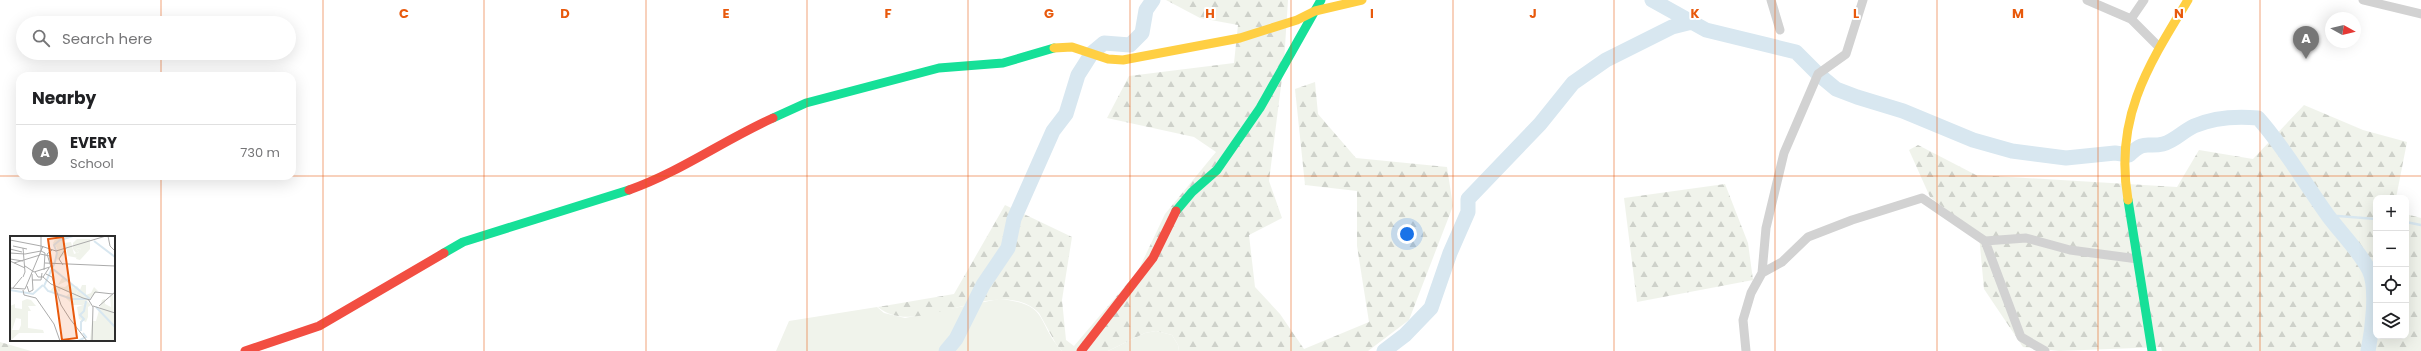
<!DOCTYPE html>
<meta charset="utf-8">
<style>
body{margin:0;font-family:Poppins,sans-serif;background:#f6f6f6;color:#202124}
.controls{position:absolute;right:12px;bottom:12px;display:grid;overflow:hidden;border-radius:8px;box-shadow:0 4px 16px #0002}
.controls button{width:36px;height:36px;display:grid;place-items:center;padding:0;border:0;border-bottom:1px solid #e0e0e0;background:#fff;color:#202124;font:20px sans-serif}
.compass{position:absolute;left:2325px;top:12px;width:36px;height:36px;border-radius:50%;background:#fff;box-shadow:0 4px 16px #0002;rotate:98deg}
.you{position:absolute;left:1407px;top:234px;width:14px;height:14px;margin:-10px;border:3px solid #fff;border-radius:50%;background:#1a73e8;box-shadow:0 0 0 6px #1a73e833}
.badge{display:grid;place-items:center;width:26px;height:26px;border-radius:50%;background:#767676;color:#fff;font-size:13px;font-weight:700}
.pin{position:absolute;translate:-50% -33px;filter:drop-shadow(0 1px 2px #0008)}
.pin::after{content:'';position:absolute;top:21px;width:14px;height:12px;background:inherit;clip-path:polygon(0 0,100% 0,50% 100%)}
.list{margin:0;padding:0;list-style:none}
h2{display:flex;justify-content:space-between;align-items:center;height:52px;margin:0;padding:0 16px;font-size:17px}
h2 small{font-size:13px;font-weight:400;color:#757577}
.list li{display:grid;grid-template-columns:26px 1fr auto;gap:12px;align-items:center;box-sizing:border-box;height:56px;padding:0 16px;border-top:1px solid #e0e0e0}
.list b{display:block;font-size:15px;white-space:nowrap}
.list p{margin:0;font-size:13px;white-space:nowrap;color:#757577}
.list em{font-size:13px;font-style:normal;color:#757577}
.icon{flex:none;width:22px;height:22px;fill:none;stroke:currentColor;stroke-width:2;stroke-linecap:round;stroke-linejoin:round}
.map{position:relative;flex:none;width:2421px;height:351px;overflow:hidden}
.search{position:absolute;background:#fff;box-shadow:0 4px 16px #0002;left:16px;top:16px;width:280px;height:44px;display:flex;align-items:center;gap:10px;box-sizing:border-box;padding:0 14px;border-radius:22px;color:#757577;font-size:15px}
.panel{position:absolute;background:#fff;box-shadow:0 4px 16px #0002;left:16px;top:72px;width:280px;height:108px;border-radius:12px}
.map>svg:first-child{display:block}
</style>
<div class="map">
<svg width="2421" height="351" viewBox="0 0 2421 351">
<defs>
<pattern id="forest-firs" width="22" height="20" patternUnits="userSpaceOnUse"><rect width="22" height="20" fill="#f0f3eb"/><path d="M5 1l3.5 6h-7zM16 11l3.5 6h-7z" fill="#ced1ca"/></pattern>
</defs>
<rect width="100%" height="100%" fill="#fff"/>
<path fill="#f0f3eb" d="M999 299C1051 304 1035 322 1062 351H776L789 321 877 307 884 313 905 318Z
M1156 331 1172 335 1178 345 1179 351H1108L1145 333Z"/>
<path fill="url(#forest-firs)" d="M1166 0H1288L1284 62 1269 181 1282 218 1249 235 1255 287 1280 314 1304 349 1369 322 1357 246V191L1305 185 1295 89 1315 82 1318 114 1356 158 1447 167 1453 206 1409 320 1368 351H1179L1178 345 1172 335 1156 331 1145 333 1108 351H1062L1056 344 1039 313C998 272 917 341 878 307L954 294 1005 205 1072 237 1062 300 1066 340 1074 346 1138 271 1165 214 1216 152 1194 137 1107 118 1129 76 1234 63 1238 25 1200 18Z
M2304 105 2363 130 2407 142 2396 198H2376V336H2406V214L2421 218V351H2162L2161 347 2059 351 2023 347 1984 289 1979 235 1930 197 1909 150 1918 145 1976 175 2177 187 2199 150 2253 159Z
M1725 184 1748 243 1753 280 1637 302 1624 198Z
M0 342 31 351H0Z"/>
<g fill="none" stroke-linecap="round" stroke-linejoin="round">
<path stroke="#d8e7f0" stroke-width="2.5" d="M2330 219 2338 216 2376 219
M2406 222 2421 225"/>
<path stroke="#d8e7f0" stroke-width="15" d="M1652 0 1706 30 1796 52 1818 74 1836 89 1857 97 1903 111 1973 140 2012 151 2066 158 2115 153 2129 155C2146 139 2146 148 2163 144 2175 141 2183 131 2194 126 2215 117 2236 116 2258 118 2285 148 2305 184 2329 217 2341 233 2360 252 2369 270 2378 288 2372 332 2368 351
M946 351 956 339 983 285 1008 248 1014 219 1053 131 1066 114 1078 75 1092 53 1104 43 1130 45 1142 33 1146 10 1153 0
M1384 351 1405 335 1431 308 1450 253 1468 212V199L1540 124 1573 83 1606 60 1672 27 1692 22"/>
<path stroke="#d2d2d2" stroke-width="9" d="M1771 0 1780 30
M2087 0 2131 19 2159 47
M2363 0 2421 14
M2131 19 2144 0
M1985 241 2026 238 2070 250 2138 259
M1762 273 1782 262 1808 237 1852 220 1922 198 1985 241 2021 337 2045 351
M1746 351 1743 320 1751 293 1762 273 1766 228 1784 153 1818 74 1846 54 1863 0"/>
<path stroke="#16e098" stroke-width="9" d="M773 118 806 103 939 68 1003 63 1054 48
M2128 200 2152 351
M1176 211 1192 192 1217 170 1260 108 1321 0
M444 253 463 242 629 190"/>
<path stroke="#ffcf43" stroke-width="9" d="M1054 48 1072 47 1108 59 1123 60 1240 38 1297 20 1315 11 1362 0
M2128 200C2114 119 2147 67 2188 0"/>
<path stroke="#f24e42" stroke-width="9" d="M629 190C680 172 724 140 773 118
M245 351 319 326 444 253
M1081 351 1153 258 1176 211"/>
</g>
<path fill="none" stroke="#e8590c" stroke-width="1" stroke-opacity="0.55" d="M161 0V23M323 0V351M484 0V351M646 0V351M807 0V351M968 0V351M1130 0V351M1291 0V351M1453 0V351M1614 0V351M1775 0V351M1937 0V351M2098 0V351M2260 0V351M161 53V76M0 176H20M161 176V351M292 176H2421"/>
<g transform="translate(10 236)">
<rect width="105" height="105" fill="#fff"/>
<path d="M67 3H80V13L70 24 66 23 71 12 66 13 69 16 66 17 63 13V7ZM59 53H68L66 58 74 59 78 62 73 69H61ZM103 59 105 105H80L82 85H86L92 64 95 63V68L101 71 100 60ZM17 63 21 64 26 70H18L21 75H18V92L33 94 34 97H9L0 105V70L5 68V72L12 73V65ZM6 82 11 83V89L9 94H2Z" fill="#f0f3eb" fill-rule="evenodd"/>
<path d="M47 0H65L54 4V7L61 6 64 18 69 16 66 13 71 12 68 22 58 20 56 11 54 12 55 18 47 24V12L43 7ZM52 42 57 43 64 52 67 50 70 54 72 49H76V59L81 57 84 51 88 55 77 65 81 69 78 71V81L76 86 69 83 67 71 73 69 78 62 74 59 65 62 68 53H59L61 56 60 66 55 61 60 57 51 53 49 56 47 52 45 56 40 55 44 50 55 51 59 48 57 45 48 49Z" fill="#f0f3eb"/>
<path fill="none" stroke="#d8e7f0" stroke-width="2" d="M63 0 50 4 44 9 47 17 45 26 34 50 38 55 62 63H79M84 5 105 21M43 33 80 63M0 54 23 58 33 49M86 71 105 91M71 95V86L74 83 70 79 74 75 76 65M68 105 76 101 73 97"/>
<path fill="none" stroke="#ababab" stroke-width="1" d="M98 0 100 10 105 15M0 4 31 10V0M3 10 17 13M13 12 15 36 13 41M0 13 12 16M31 15V10L46 15 96 0M31 15 35 17 34 34M0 17 15 18 31 15M30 18 40 20V26M0 23 13 25M0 25 15 32M4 27 30 19M35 27 105 30M53 29 49 23 56 12M15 30 24 36 43 30M41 31 37 18 42 14M25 36 28 41H33L39 32M36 38 42 41 51 69 60 83 77 105M33 41 41 48 73 62 80 64 85 56 103 58M22 44H31L32 37M17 50 19 56 23 54 22 38M0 52 15 53 33 10M3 52 12 41M13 54 14 59 26 62 44 88 50 105M78 63 83 71 82 105M83 70 105 77M89 70 105 56"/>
<path fill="#e8590c" fill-opacity="0.15" stroke="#e8590c" stroke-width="2" d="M53 1 67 102 52 104 38 3Z"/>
<rect width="105" height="105" fill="none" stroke="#2d2d2d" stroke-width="2"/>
</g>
<g font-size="13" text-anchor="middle" font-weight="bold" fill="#e8590c" stroke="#fff" stroke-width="4" stroke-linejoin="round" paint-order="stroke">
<text x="404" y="18">C</text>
<text x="565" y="18">D</text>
<text x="726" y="18">E</text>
<text x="888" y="18">F</text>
<text x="1049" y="18">G</text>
<text x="1210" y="18">H</text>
<text x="1372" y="18">I</text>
<text x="1533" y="18">J</text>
<text x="1695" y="18">K</text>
<text x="1856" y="18">L</text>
<text x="2018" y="18">M</text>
<text x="2179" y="18">N</text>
</g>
</svg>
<div class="controls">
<button>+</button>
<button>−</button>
<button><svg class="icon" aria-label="locate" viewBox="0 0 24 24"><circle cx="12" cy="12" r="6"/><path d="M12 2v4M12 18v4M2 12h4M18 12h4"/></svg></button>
<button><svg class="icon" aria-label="layers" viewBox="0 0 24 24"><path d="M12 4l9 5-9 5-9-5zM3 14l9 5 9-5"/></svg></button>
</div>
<svg class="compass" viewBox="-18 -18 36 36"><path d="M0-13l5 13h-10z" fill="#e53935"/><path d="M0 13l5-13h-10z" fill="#757577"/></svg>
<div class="you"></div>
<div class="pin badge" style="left:2306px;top:59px">A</div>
<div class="search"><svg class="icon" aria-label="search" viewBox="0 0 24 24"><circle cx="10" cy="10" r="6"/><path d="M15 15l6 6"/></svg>Search here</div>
<section class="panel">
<h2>Nearby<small></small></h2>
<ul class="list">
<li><span class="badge">A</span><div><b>EVERY</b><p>School</p></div><em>730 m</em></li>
</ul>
</section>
</div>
